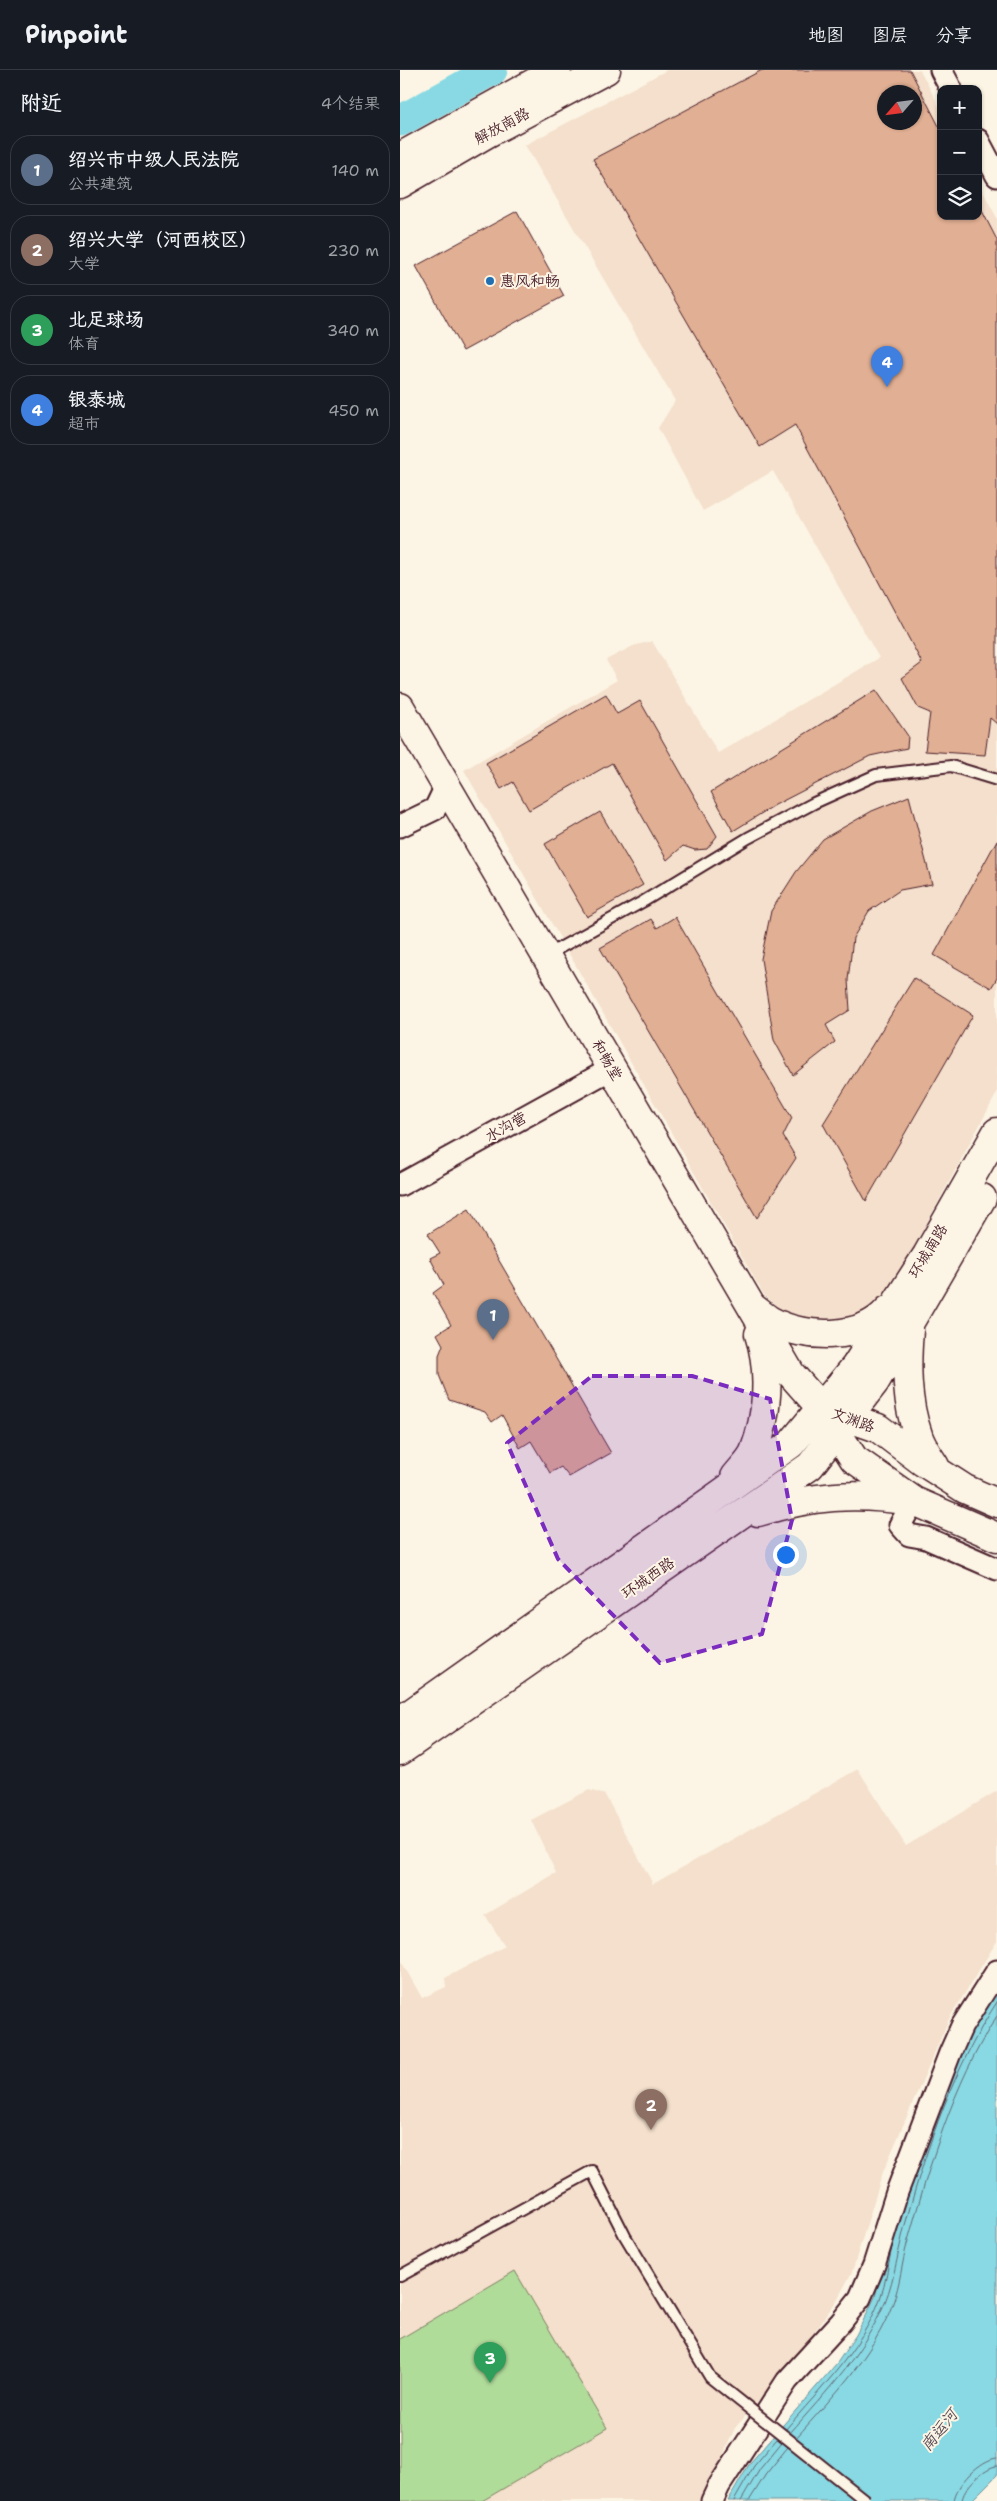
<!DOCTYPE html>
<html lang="zh">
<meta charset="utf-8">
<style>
body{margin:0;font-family:"Shantell Sans","LXGW WenKai TC",sans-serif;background:#20242c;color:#f1f3f6}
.controls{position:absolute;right:15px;top:15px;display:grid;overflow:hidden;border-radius:10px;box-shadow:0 1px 4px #0004}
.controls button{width:45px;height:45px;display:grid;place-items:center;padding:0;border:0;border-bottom:1px solid #363941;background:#171b24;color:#f1f3f6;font:25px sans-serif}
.compass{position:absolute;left:477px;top:15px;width:45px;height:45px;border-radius:50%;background:#171b24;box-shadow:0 1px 4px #0004;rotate:242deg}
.you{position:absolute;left:385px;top:1484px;width:18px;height:18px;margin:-12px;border:4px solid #fff;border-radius:50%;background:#1a73e8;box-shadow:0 0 0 8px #1a73e833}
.badge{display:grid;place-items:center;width:32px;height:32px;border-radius:50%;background:#1a73e8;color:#fff;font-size:16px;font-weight:700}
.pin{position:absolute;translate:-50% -41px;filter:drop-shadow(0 1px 2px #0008)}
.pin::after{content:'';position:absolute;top:26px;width:18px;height:15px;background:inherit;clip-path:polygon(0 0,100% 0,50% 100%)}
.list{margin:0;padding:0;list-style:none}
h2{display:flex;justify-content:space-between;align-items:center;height:65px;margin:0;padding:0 20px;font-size:21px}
h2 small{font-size:16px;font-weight:400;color:#9ea1a6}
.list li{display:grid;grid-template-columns:32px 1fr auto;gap:15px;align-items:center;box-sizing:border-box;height:70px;margin:0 10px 10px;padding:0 10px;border:1px solid #363941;border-radius:20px}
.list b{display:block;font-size:19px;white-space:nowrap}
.list p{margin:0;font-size:16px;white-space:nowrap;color:#9ea1a6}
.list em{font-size:16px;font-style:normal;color:#9ea1a6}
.icon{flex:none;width:28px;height:28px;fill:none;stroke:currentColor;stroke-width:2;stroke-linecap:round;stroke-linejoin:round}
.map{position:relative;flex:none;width:597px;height:2431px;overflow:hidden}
header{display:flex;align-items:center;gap:30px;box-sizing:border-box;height:70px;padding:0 25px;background:#171b24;border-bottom:1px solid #363941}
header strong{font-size:24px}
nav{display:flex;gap:28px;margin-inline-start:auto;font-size:18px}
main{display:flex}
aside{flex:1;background:#171b24}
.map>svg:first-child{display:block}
</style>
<header>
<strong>Pinpoint</strong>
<nav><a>地图</a><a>图层</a><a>分享</a></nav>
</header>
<main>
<aside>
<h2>附近<small>4个结果</small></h2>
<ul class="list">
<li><span class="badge" style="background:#5c6f8a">1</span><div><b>绍兴市中级人民法院</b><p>公共建筑</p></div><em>140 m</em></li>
<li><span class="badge" style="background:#8d6e63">2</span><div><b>绍兴大学（河西校区）</b><p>大学</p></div><em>230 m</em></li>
<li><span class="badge" style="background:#2e9e5b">3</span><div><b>北足球场</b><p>体育</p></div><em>340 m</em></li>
<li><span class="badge" style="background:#3f7fe0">4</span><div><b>银泰城</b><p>超市</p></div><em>450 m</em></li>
</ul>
</aside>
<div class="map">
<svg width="597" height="2431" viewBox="0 0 597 2431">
<rect width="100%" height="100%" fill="#fcf5e5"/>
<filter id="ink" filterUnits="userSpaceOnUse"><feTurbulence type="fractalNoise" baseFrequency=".02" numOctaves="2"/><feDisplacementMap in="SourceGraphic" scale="10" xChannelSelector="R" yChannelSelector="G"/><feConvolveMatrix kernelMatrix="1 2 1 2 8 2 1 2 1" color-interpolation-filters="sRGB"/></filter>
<g filter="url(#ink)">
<path fill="#f4e0cc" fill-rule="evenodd" d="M267 0H520L541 40V146H578V112L597 148V1023L494 1214 465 1250 395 1252 364 1225 64 700 217 610 206 590 233 576 252 571 318 683 479 588 373 401 303 441 258 358 275 331 125 75ZM484 22H514V52H484Z
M458 1699 506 1776 597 1721V1871L549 1949 483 2102 452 2202 437 2230 395 2289 335 2358 303 2431H0V1889L22 1928 46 1917 45 1908 105 1876 85 1845 156 1803 131 1750 189 1720 205 1725 253 1814Z"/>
<path fill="#b0dc9a" stroke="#7d7e62" d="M115 2201 207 2358 82 2431H0V2269Z"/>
<path fill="#88d9e3" stroke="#6f8f99" d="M597 1912V2405L571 2431H328L350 2393 437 2293 456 2265 475 2227 488 2172 531 2038Z"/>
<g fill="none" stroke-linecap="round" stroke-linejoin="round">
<path stroke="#636975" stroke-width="1" d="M386 2359C420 2319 461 2280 480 2229 486 2213 488 2194 492 2177
M390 2363C426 2322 464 2283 485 2232 495 2208 499 2174 507 2148 528 2073 554 1998 597 1932
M396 2368C432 2327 474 2285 493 2233 500 2214 502 2193 507 2174 529 2097 553 2014 597 1946
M334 2431 354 2396 377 2369
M341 2431 360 2399 382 2372
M349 2431 366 2404 388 2377
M554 2431C555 2415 581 2389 597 2388
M562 2431C562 2419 585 2396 597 2396"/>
<path stroke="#88d9e3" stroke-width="31" d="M0 51 92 0"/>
</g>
<path fill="#e1af93" stroke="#4a1f2b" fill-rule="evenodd" d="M362 0H510L541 60V146H578V133L597 170V654L590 648 585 685 525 681 530 643 518 638 502 608 522 593 395 355 360 377 193 89ZM484 22H514V52H484Z
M117 141 164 226 63 281 16 196Z
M476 620 508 666 507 678 470 686 375 735 333 761 311 722Z
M206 624 217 644 240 631 317 766 307 779 295 780 283 776 267 790 212 693 129 740 113 712 101 719 86 693Z
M509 726 532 814 500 820 469 841 453 868 448 910 450 940 426 955 435 972 393 1005 374 970 361 889 371 841 396 802 423 769 472 741Z
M200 742 243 815 187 847 145 774Z
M597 770V908L591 918 534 885Z
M275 847 392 1048 383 1066 396 1088 357 1148 200 878 251 849 257 858Z
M514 908 573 945 466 1131 423 1054Z
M69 1139 211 1383 169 1407 161 1397 150 1403 131 1371 120 1378 102 1345 92 1352 85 1342 49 1330 39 1305V1285L43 1275 37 1264 51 1255 33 1223 44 1215 30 1188 40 1183 28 1164Z"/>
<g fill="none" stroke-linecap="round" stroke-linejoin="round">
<defs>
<path id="lane" d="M147 885 244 831 348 768 414 733 476 705 551 696 597 710
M0 2206 192 2101 225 2166 310 2307 330 2323"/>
<path id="street" d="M541 0 551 19
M578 70 597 106
M0 756 35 739 47 714
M0 1115 211 999
M514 1431 500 1455 509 1465 526 1468 597 1499
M312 2431 319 2416 387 2311 441 2252 460 2228 474 2195 497 2122 550 1983 562 1956 597 1901"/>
<path id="secondary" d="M0 637 391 1304 421 1338 454 1389 514 1431 597 1467
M352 1237C358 1241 364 1247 371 1251 404 1269 462 1271 488 1240
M509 1260C506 1296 506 1331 518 1365 521 1376 529 1386 535 1396
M432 1342 478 1358 523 1392 565 1419 597 1433
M335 1407C341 1399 350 1391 354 1382 368 1346 371 1300 359 1264
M358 1442C411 1426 454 1422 510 1431
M0 1651 391 1374 455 1297 527 1185 597 1062
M0 1681 410 1396 475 1312 582 1128"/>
<path id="primary" d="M0 87 157 0
M0 114 86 64 206 0"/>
</defs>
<use href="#lane" stroke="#4a1f2b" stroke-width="14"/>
<use href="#street" stroke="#4a1f2b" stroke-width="25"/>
<use href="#secondary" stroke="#4a1f2b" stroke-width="31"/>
<use href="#primary" stroke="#4a1f2b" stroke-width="31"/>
<use href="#lane" stroke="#fcf5e5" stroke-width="10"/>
<use href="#street" stroke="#fcf5e5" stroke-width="21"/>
<use href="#secondary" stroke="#fcf5e5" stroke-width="28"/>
<use href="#primary" stroke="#fcf5e5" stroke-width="28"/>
<defs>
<path id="lane-bridge" d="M330 2323 466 2431"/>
</defs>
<use href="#lane-bridge" stroke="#4a1f2b" stroke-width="14" stroke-linecap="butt"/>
<use href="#lane-bridge" stroke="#fcf5e5" stroke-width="10"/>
</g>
</g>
<path fill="#7b2cbf" fill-opacity="0.2" stroke="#7b2cbf" stroke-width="4" stroke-dasharray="10 6" stroke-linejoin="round" d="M192 1306H292L370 1329 392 1450 362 1564 260 1593 158 1489 107 1373Z"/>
<circle fill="#1f6fb2" stroke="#fcf5e5" stroke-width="2" cx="90" cy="211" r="5"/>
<g text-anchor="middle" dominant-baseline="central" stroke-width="4" stroke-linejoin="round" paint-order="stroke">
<g font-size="15" fill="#4a1f2b" stroke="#fcf5e5">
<text transform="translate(102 56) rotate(-28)">解放南路</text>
<text transform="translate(207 990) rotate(60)">和畅堂</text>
<text transform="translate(106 1057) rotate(-29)">水沟营</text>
<text transform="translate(528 1181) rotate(-59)">环城南路</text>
<text transform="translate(453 1350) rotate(20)">文渊路</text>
<text transform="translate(248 1508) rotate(-35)">环城西路</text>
</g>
<g font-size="15" fill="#4a1f2b" stroke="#fcf5e5" text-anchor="start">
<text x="100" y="211">惠风和畅</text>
</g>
<g font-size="16" font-style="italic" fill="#5a4e59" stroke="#fcf5e5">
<text transform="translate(539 2360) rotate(-51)">南运河</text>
</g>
</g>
</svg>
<div class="controls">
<button>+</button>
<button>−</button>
<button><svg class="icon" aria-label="layers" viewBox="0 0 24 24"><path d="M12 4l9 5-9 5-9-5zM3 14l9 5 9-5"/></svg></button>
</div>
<svg class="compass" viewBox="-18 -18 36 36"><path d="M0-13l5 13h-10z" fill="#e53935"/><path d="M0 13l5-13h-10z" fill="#9ea1a6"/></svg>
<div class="you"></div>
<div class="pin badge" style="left:93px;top:1270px;background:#5c6f8a">1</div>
<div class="pin badge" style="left:251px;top:2060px;background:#8d6e63">2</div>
<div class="pin badge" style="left:90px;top:2313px;background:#2e9e5b">3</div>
<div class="pin badge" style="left:487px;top:317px;background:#3f7fe0">4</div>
</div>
</main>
